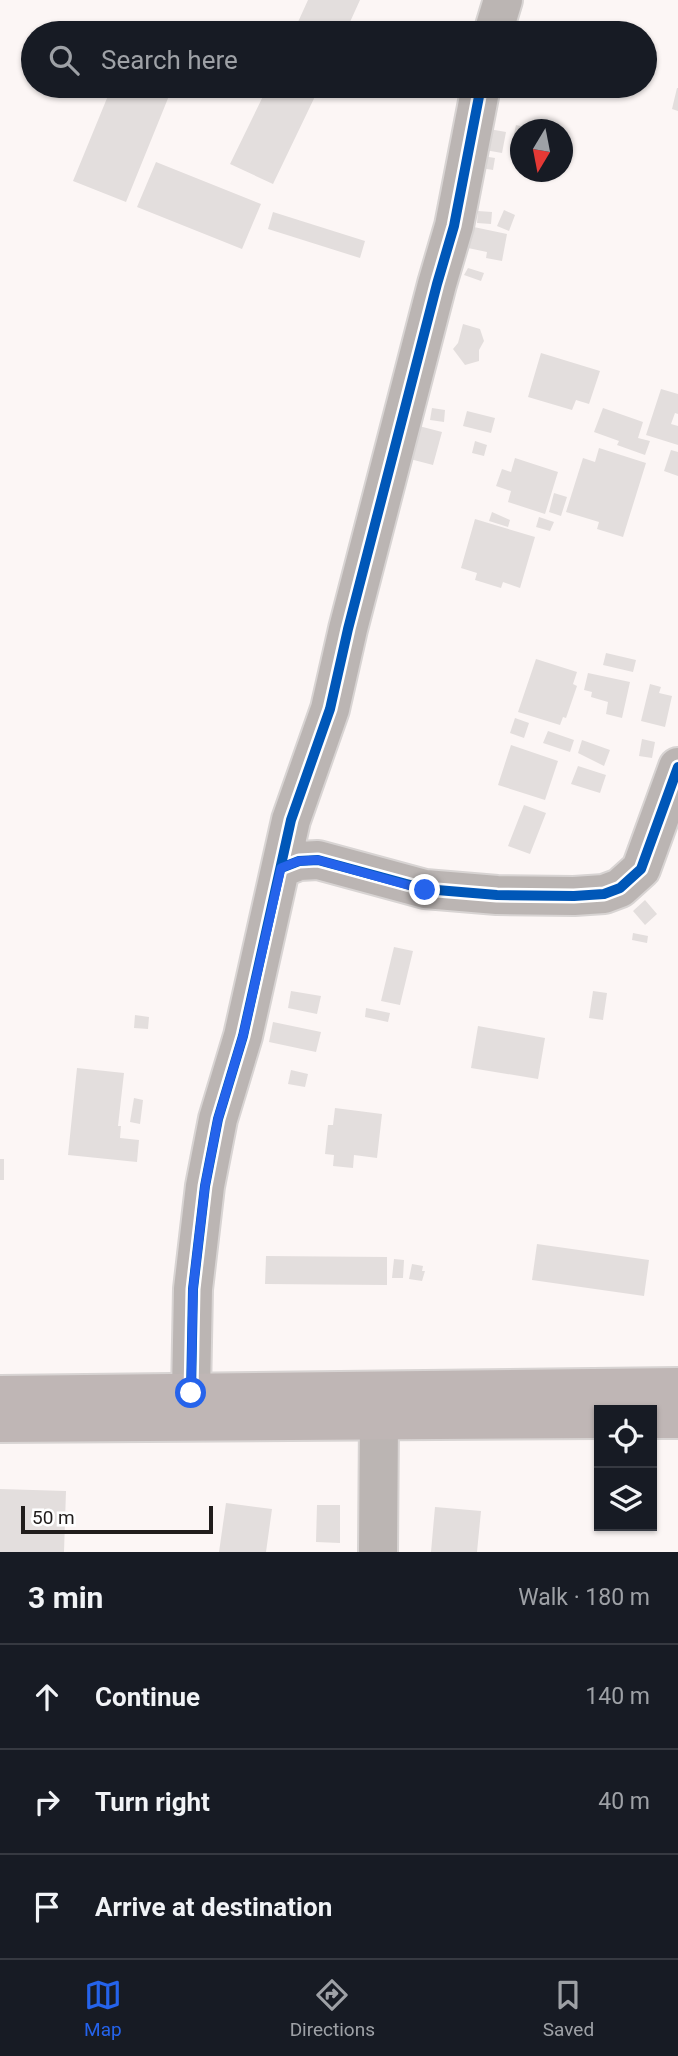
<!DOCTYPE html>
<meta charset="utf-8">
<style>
body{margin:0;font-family:Roboto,sans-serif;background:#20242c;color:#f1f3f6}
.controls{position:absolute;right:21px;bottom:21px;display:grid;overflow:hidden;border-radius:0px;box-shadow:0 2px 5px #0004}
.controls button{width:63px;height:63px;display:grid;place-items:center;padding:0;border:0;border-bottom:2px solid #363941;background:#171b24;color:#f1f3f6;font:35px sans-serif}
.compass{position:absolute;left:510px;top:119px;width:63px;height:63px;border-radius:50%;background:#171b24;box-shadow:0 2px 5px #0004;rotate:190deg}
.scale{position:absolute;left:21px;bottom:18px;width:192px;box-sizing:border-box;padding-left:7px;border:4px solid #211d1c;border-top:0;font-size:19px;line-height:24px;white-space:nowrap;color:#211d1c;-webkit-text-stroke:5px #fff;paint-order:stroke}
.stop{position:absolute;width:21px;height:21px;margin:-16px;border:5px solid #2563eb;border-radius:50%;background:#fff}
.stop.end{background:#2563eb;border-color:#fff;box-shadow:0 2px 7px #0008}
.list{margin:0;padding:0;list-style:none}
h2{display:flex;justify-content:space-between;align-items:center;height:91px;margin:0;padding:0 28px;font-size:30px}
h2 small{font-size:23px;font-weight:400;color:#9ea1a6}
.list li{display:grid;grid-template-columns:46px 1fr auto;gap:21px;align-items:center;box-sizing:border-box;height:105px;padding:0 28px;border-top:2px solid #363941}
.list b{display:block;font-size:26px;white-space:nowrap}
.list em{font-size:23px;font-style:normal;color:#9ea1a6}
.icon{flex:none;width:38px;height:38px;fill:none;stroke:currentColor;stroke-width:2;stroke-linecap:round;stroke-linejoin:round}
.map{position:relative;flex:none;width:678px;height:1552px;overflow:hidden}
.search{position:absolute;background:#171b24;box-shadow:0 2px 5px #0004;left:21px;right:21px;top:21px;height:77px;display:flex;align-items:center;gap:18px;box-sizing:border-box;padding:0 24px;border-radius:38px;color:#9ea1a6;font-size:26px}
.sheet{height:406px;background:#171b24}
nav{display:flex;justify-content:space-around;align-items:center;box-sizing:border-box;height:98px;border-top:2px solid #363941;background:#171b24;font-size:19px;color:#9ea1a6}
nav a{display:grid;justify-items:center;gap:4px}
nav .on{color:#2563eb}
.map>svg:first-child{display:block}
</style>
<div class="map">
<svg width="678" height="1552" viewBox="0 0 678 1552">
<rect width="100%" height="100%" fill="#fcf6f5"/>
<path fill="#e3dedd" d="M308 0H360L345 33H293Z
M112 86H173L126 202 73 181Z
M268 86H320L273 184 230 164Z
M677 88H678V111L672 109Z
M516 125 529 128 520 130V153L510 151Z
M489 129 506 132 502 153 485 150Z
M483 156 495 158 493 170 481 168Z
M156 162 261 204 242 249 137 207Z
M504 210 515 215 509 231 497 226Z
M478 211 492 212 491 224 477 223Z
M273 212 365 241 360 258 268 229Z
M469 226 507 234 502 261 486 258 487 252 468 248Z
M468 268 484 273 481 281 464 275Z
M463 324 480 329 484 341 479 350V361L465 365 453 349 458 343Z
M541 353 600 371 589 404 576 400 572 410 528 397Z
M661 389 678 394V414L675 413 671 424 678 426V445L646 435Z
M432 408 445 410 444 422 430 420Z
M603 408 643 422 638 438 650 441 645 455 617 445 619 441 594 432Z
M467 411 495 418 491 433 463 426Z
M419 426 442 432 433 465 410 459Z
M475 441 487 445 484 456 472 453Z
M599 448 646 463 623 537 597 529 599 522 566 512 583 458 595 462Z
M671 450 678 452V476L664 471Z
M515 458 558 472 545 514 508 502 511 491 496 486 502 469 511 472Z
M554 493 567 497 561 516 549 512Z
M492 512 510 520 508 527 489 521Z
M539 517 554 522 550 531 536 527Z
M475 519 535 537 520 588 503 582 501 588 475 580 477 573 461 568Z
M606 653 636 660 633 672 603 665Z
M536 659 577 672 573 684 577 686 566 718 563 717 560 725 518 712Z
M588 673 630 682 622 718 606 714 608 702 591 697 592 692 584 690Z
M650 684 661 687 659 693 672 696 665 727 641 721Z
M515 718 529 723 524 738 510 733Z
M548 731 574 740 570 752 543 743Z
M642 739 655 742 652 758 639 756Z
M582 740 610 750 604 766 578 753Z
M511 745 558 761 545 800 498 785Z
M578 766 606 775 600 793 571 784Z
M524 805 546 813 530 854 508 846Z
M645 900 657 914 645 925 633 911Z
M633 933 648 936 647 943 632 940Z
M394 947 413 951 400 1005 381 1001Z
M291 991 321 996 317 1014 288 1008Z
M593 991 607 993 603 1020 589 1018Z
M366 1008 390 1013 388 1022 365 1017Z
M135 1015 149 1017 148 1029 134 1028Z
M273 1022 321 1032 316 1052 269 1042Z
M478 1026 545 1038 538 1079 471 1068Z
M77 1068 124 1073 118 1126H121L120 1138 139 1140 137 1162 68 1155Z
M291 1070 308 1074 305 1087 288 1084Z
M134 1098 143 1100 140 1124 130 1122Z
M335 1108 382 1114 377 1158 354 1155 353 1168 333 1166 334 1155 325 1154 328 1125H333Z
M0 1159H4V1180H0Z
M537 1244 649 1260 644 1296 532 1280Z
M266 1256 387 1257V1285L265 1284Z
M394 1259 404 1260 403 1278H392Z
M412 1264 423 1266 422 1271H425L422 1281 409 1279Z
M0 1489 66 1491 64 1552H0Z
M226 1503 272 1509 266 1552H219Z
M317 1505H340V1543L316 1542Z
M435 1507 481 1511 477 1552H431Z"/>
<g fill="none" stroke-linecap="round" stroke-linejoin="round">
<defs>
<path id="minor" d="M493 33 503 0
M281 868 299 861 318 860 425 889 497 895 574 896 604 894 620 888 641 869 678 767
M191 1393 193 1289 205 1186 218 1119 243 1036 291 820 330 709 348 629 437 284 454 226 481 86
M378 1552 379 1419"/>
<path id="major" d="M0 1395 678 1387
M652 1419H678
M0 1423 599 1419"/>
</defs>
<use href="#minor" stroke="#d8d4d3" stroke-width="42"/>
<use href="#major" stroke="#d8d4d3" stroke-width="42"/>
<use href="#minor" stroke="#bbb5b3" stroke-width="38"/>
<use href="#major" stroke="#bfb6b5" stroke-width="38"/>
<defs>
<path id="cycleway" d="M281 868 299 861 318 860 425 889 497 895 574 896 604 894 620 888 641 869 678 767
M191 1393 193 1289 205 1186 218 1119 243 1036 291 820 330 709 348 629 437 284 454 226 481 86"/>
</defs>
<use href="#cycleway" stroke="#fff" stroke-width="15"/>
<use href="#cycleway" stroke="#0057b8" stroke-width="10"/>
</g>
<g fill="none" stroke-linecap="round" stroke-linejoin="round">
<path stroke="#2563eb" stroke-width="9" d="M191 1393 193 1289 205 1186 218 1119 243 1036 281 868 299 861 318 860 425 890"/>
</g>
</svg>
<div class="controls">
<button><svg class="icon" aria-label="locate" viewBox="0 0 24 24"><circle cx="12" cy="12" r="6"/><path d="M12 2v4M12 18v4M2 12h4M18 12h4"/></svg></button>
<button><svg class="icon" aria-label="layers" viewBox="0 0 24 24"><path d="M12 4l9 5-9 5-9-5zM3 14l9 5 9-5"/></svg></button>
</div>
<svg class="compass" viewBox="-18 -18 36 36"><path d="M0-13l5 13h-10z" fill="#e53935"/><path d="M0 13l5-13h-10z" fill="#9ea1a6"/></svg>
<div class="scale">50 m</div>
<div class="stop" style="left:191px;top:1393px"></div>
<div class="stop end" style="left:425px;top:890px"></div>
<div class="search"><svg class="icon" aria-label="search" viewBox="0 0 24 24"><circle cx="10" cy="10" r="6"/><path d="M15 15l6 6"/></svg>Search here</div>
</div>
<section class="sheet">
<h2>3 min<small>Walk · 180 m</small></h2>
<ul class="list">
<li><svg class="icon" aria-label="ahead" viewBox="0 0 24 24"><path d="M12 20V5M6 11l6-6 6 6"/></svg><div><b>Continue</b></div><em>140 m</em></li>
<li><svg class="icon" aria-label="right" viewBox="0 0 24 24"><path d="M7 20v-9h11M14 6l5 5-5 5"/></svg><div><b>Turn right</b></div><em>40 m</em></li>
<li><svg class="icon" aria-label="arrive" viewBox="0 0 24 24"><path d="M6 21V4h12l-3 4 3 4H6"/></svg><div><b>Arrive at destination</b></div></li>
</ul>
</section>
<nav>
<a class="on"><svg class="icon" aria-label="map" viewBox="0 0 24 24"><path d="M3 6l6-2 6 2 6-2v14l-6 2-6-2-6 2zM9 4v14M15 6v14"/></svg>Map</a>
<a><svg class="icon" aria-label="directions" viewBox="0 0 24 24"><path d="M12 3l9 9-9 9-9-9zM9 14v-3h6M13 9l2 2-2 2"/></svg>Directions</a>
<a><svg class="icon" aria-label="saved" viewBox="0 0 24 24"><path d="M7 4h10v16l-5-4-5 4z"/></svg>Saved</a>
</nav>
